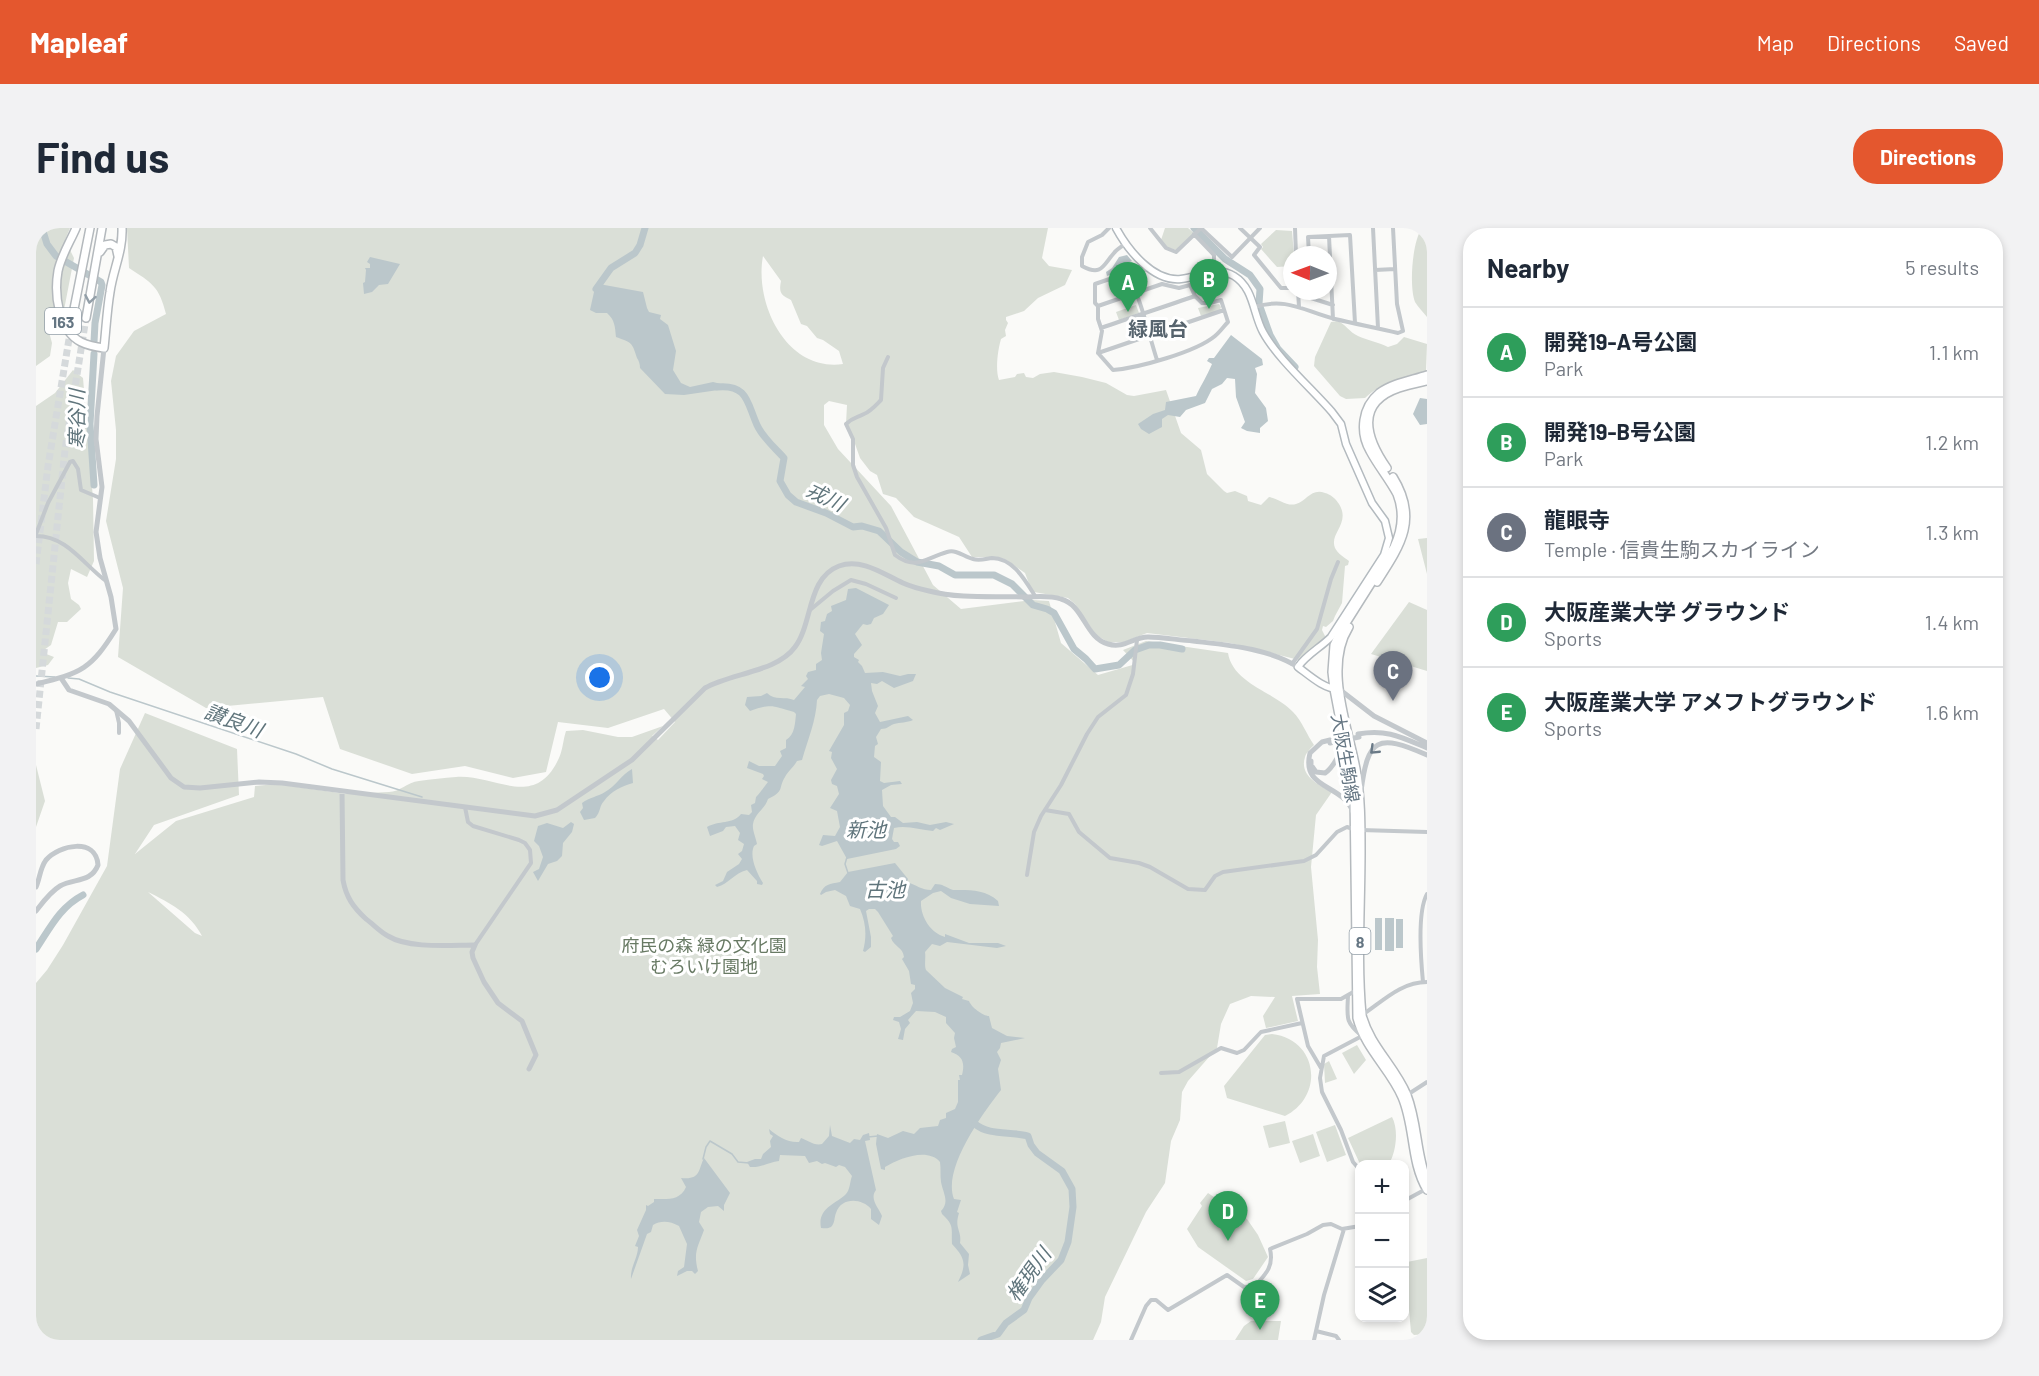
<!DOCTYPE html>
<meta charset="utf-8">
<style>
body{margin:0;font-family:Barlow,"Noto Sans JP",sans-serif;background:#f2f2f3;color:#1f2937}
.controls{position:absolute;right:18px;bottom:18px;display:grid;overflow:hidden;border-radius:12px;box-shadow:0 3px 9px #0003}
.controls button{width:54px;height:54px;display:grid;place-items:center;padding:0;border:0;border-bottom:2px solid #e0e1e3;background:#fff;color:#1f2937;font:30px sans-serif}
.compass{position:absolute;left:1247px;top:18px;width:54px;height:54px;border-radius:50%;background:#fff;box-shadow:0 3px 9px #0003;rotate:271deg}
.you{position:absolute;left:564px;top:450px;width:21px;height:21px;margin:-15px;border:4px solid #fff;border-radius:50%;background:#1a73e8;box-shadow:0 0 0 9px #1a73e833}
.badge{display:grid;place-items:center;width:39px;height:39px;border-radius:50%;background:#e4572e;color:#fff;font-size:20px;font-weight:700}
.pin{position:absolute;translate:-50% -50px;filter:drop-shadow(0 2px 3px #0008)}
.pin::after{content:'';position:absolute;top:32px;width:21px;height:18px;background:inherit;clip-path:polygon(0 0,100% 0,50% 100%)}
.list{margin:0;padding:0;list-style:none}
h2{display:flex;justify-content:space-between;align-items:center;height:78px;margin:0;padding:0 24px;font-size:26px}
h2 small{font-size:20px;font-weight:400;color:#747a83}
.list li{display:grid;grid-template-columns:39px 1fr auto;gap:18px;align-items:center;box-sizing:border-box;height:90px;padding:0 24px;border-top:2px solid #e0e1e3}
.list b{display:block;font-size:22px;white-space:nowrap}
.list p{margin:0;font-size:20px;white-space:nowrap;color:#747a83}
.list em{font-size:20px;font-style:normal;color:#747a83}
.icon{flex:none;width:33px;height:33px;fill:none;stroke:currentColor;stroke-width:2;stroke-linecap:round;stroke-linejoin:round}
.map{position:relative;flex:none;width:1391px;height:1112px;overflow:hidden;border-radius:24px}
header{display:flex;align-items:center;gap:36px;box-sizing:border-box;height:84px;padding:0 30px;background:#e4572e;color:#fff}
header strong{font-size:28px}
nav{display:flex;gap:33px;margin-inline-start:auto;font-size:21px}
.intro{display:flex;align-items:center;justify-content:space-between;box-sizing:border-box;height:144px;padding:0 36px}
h1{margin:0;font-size:42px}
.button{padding:15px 27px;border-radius:24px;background:#e4572e;color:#fff;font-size:21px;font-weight:700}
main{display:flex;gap:36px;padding:0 36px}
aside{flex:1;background:#fff;border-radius:24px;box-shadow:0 3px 9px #0003}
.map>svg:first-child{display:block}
</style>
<header>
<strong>Mapleaf</strong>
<nav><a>Map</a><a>Directions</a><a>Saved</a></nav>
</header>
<div class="intro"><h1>Find us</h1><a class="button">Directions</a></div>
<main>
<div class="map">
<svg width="1391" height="1112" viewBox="0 0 1391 1112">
<rect width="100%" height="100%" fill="#fafaf8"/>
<path fill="#dadfd7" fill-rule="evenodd" d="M0 0H34L29 12 38 30 28 82 21 83 27 96 13 104 16 115 14 128 0 138Z
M91 0H1012L1006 30 1013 38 1036 42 1029 57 1002 70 988 83 970 89V92L972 95 969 102 970 108 965 111C962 121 959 142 963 152L979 149 981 146 988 145 990 149 997 150 1004 146 1018 144 1046 149 1070 155 1091 167 1098 168 1130 162 1145 205 1165 222 1171 246 1188 263 1191 265 1199 263 1211 268 1212 273 1225 277 1233 269C1242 270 1251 279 1260 276 1271 273 1275 260 1289 265 1294 266 1300 271 1303 276 1315 296 1293 305 1299 320 1302 326 1308 329 1313 333L1312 337 1309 338 1306 375 1299 388 1297 393 1290 399 1287 398 1286 402 1290 410 1263 432 1194 415 1111 405 1088 414H1072L1060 407 1039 376 1032 370 998 364 995 361 989 345 969 331 957 329H936L923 309 878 289 860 270 847 266 841 247 834 243 824 230 813 199 810 196 811 177 793 173 788 177V197L802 221 855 278 897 357 925 381 996 372 1013 373 1025 415 1062 447 1100 436 1087 422 1110 413 1192 425C1197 456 1239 464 1257 484 1266 493 1271 507 1278 517 1275 520 1270 525 1269 529 1263 548 1283 557 1296 564L1280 587 1275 639 1282 712 1281 739 1284 766 1256 768 1262 793 1230 800 1227 788 1239 769 1215 768 1194 776 1185 796 1181 820 1152 853 1146 864 1144 892 1135 913 1129 955 1110 984 1069 1069 1065 1094 1057 1112H0V755L11 742 27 717 71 638 84 541 109 485 201 521 203 567 118 597 99 626 140 593 218 569 219 558 240 556 311 566 353 564C364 564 371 554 383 553 395 551 408 550 420 549 459 546 499 583 523 530 527 521 527 512 530 503L547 502 582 509H596L627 498 616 508 622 512 639 494 628 481 572 500 522 494 510 544 477 550 429 538 376 546 304 521 287 469 170 480 82 429 87 360 70 293 80 231V202L75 153 80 128 98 103 130 86C123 58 116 55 93 40ZM727 28 745 53C743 64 744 67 755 72L765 96 771 98 781 110 787 112 803 123 807 136C751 144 718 76 727 28ZM112 664C134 675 154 685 166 708L159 705Z
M1129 0H1152L1158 5 1140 22 1130 19 1125 12Z
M1386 0H1391V89C1387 84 1382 79 1379 74 1373 59 1376 14 1386 0Z
M1240 2 1256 3 1258 27H1256V38L1241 39 1225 21 1227 19 1225 16Z
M1183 76 1185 79 1184 82 1165 88 1162 80Z
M1100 77 1103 85 1083 92 1080 84Z
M1301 93C1310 96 1313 104 1322 108 1331 112 1342 114 1352 119L1361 116 1368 109 1391 116 1390 143C1368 149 1346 154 1329 170L1310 171 1304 168 1278 138 1279 129 1295 94Z
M37 142 47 150 57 271 58 333 51 349 35 341 32 355 35 371 43 377 45 381 31 394H22L15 417 5 424 18 429 12 437 0 440V178L19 165Z
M1391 310V346L1382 311Z
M1373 374 1391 382V443L1335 426Z
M0 537 9 573 0 599Z
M1236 806C1282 811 1289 868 1249 888L1191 870 1188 858 1229 807Z
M1321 817 1330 832 1318 846 1306 825Z
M1293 833 1301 851 1289 855 1288 836Z
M1356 889C1363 902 1360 924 1353 936H1324L1312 910Z
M1249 893 1254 915 1233 920 1227 898Z
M1299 897 1310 927 1291 934 1280 904Z
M1277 906 1284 928 1264 935 1256 913Z
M1172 965 1211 991 1222 1007 1232 1029 1217 1051 1210 1053 1162 1019 1151 1001 1166 978 1164 975Z
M1391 1030V1106L1378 1107 1375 1104 1369 1038 1371 1034Z
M1215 1093H1245L1242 1112H1199L1208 1098Z"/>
<path fill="#bbc7cb" d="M1091 27 1096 33 1088 37 1089 41 1071 48 1070 44 1076 40 1083 29Z
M334 29 364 36 352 56 343 57 336 64 328 66 327 55 329 54 330 42 329 40H334V36L331 34Z
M563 56 607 64 611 80 613 84 625 87 624 91 632 97 640 123 637 142 645 155 654 159 677 154 689 157V161L648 167 629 166 604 140C604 136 603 133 601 130 596 114 596 115 580 109 579 99 579 92 571 85H560L554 82 558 64Z
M1195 107 1226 131 1227 137 1219 140 1221 146 1219 165 1230 180 1232 193 1224 200V205L1211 203 1205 200 1209 194 1200 169 1199 151 1191 150 1186 156 1176 161 1169 175 1150 182 1144 189 1132 187 1126 191V199L1113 206 1105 201 1102 196 1117 186 1129 182 1130 174 1160 168C1165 157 1171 148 1176 136L1171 133 1173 130H1178Z
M1384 170 1391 171V196L1384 197 1377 186Z
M820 360 853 377 847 386 838 390 835 396 831 397 827 396 819 406 826 417 818 426V429L823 432 822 434 826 438 829 445 847 444 864 448 872 446H880L877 453 858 460 846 453 841 456 835 455 836 463 842 478 839 485 844 494 872 488 877 492C871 495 864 494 858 496 852 498 852 501 845 501L840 509 842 516 839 518 838 529 845 534 844 553 848 555 864 553 866 556 855 557 846 562 847 578 855 589H859L867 595 881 594 894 597 910 594 918 596 904 602 900 600 897 603C884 602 871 597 858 600L856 611 858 614H862L864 618 860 621 811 631 801 613 786 618 783 617 787 607 799 608 804 599 801 583 794 580 803 566 801 558 796 556 795 552 801 541 795 530 796 524 793 523 808 497V485L812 483 814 477 808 470 793 466 784 468 781 472C780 493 772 511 766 532L761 533C757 540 752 543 749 549 742 560 749 563 732 571 729 581 719 585 717 596 716 602 720 610 721 616L718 618C713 629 721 645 727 655L726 657 721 656V653L711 642C698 645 693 656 681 659L679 657 687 653 691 644 703 636 706 631 702 626 706 623 708 616 702 612 704 605 699 598 690 599 687 603 674 608 671 599C683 592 696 597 705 586L713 587 716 584 715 577 719 575 720 569C721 569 731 555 732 554L726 551 728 548 727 546 711 540 713 533 723 538H739L746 528 744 523 750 520V512C759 507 759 495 760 486L758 484C737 478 736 475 714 483L709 477 711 469 725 468 731 465C739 473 749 468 758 472L769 459 765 458 772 451 770 448 772 444 780 442V436L786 432 785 425 788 406 784 403 785 394 789 393 791 386 796 383 795 378 810 372 812 361Z
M596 541 597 555C586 558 575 563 568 573 563 578 565 584 559 590L548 592 544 584 547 580 546 575C554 569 561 569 569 564 580 558 585 547 596 541Z
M535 594 538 596 536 604 527 615 526 628 521 633 512 636 502 653 497 644 503 641 507 629 503 618 498 613 502 598 511 595 527 600Z
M859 635 872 651 871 654C880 657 886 662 895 662L899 656C907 656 909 659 917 662 933 662 949 661 962 673L963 678 934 676 915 670 905 663 897 665 885 673C884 688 894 705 909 709V706L933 715H962L970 718 961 720 911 714 904 718 896 716 889 724C890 730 888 737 890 742L909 760 927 769 926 771 933 773C935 779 947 788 953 788L956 800 971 808 989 810 965 815 964 820 961 824 965 832 962 841 965 862C947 885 906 941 918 971L925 972 921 984 923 985C918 1001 926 1002 924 1015L933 1026 932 1037 934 1046 922 1054C931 1036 929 1030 916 1016 915 1000 919 998 906 986L905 983C914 974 907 965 905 954 904 947 905 941 904 934 891 919 863 931 849 939V942L845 941 840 916 841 906 852 910 867 903 878 906 884 900 902 898 904 892 910 890V885L919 881 922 874V852H924L923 847H926C929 835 927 828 915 824L916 821 920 819 918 810 919 805 910 795V789L899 784 880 783 872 792 874 795 869 801 867 812 862 811 865 801 863 794 857 792 858 789H864L874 783 877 775 875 765 879 761V757L875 756 873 743 866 731 868 729C867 719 858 719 855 710L857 708 842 684 839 681H833L830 683 835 709V719L829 724 827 723C831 708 830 695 824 681L814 678 810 668 799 662 790 664 785 667 784 666C788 656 794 656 804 654L812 644Z
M1339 690H1346V722H1339Z
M1349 690H1358V723H1349Z
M1360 691H1367V720H1360Z
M794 897 796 908 814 915 818 911 824 912 827 907 833 905 834 912 829 913 840 962C833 971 843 980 846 988L843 997 835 991V981C826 970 805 969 800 985 798 990 799 995 795 999 791 1001 789 1000 785 1000 781 980 800 976 810 966 814 962 814 953 816 948L809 939 803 937 800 939 789 935 786 936 781 933 773 935 769 928 744 927 743 933C733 934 725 940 714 939L711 934 719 931H725L727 926 735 919 734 913 737 908 734 906 733 901C741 908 752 915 763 914L765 910C771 912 778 918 786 916L793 908Z
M668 930 694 965 688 977V983L682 978 672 979 665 984 663 994 668 1002C662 1019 657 1024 662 1043L659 1046 656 1043H651L641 1048 642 1043 648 1039 651 1016 643 998C634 993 625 992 617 997L615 1004 611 1006 595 1051C594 1039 602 1030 602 1019L599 1018 603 1008 601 1002 610 982V977L612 978 618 974V971C631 971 644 973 650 959L645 950C665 952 662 942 668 930Z"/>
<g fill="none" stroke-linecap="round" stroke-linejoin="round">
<path stroke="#bbc7cb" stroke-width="1.5" d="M0 448 19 449
M32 450 43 451 74 464 260 526 296 541 386 569
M811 629 809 636 812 645
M832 909 842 908
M667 931 670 919 674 913 696 926 702 934 713 935"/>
<path stroke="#bbc7cb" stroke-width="7" d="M6 0 11 16 20 28 65 54 66 57 59 95 58 114
M1158 0 1189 31 1214 47 1224 61 1223 76 1234 107 1242 121 1259 139
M560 61 575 40 599 25 604 17 609 0
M681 159C712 156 711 175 721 197 727 210 738 219 748 230L744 253 752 267 760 274 790 285 817 299 826 298 843 303 865 324 881 334 903 338 919 347H958L976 356 997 377 1011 381 1018 385 1038 421 1050 431 1059 441 1083 437 1099 422 1113 417H1124L1146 421
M58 257 54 196 58 126
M0 721C14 700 24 679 47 667
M939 896C953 908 975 903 992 908L995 917 1001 925 1026 943 1036 961 1037 979 1032 1014 1025 1032 1006 1052 993 1070 988 1082 970 1095 962 1106 945 1112"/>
<path stroke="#d5d9db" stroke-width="7" stroke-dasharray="7 3.5" stroke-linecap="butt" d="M0 336 12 238 38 81
M0 501 29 222 50 90"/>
<defs>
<path id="secondary" d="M1080 0C1092 22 1117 54 1145 51 1164 49 1180 37 1198 48 1218 60 1217 86 1227 104 1241 130 1276 161 1296 184L1305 196 1310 216 1336 275 1349 293 1353 310 1348 327 1295 409C1284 420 1270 427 1262 439 1273 447 1288 461 1302 461"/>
<path id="primary" d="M1391 147C1376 152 1356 155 1343 165 1326 179 1323 204 1334 223 1342 238 1353 251 1361 266 1368 284 1366 302 1358 319L1305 403 1298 417 1296 444 1298 461 1318 566 1321 790C1329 821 1354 841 1366 869 1379 899 1374 934 1391 962
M1351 240C1330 210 1319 175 1363 160 1372 157 1382 155 1391 153
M1341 354C1365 317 1383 291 1357 249
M1313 399C1288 439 1312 498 1320 541 1325 568 1325 595 1325 623 1325 677 1321 733 1326 787 1334 818 1359 838 1371 867 1382 895 1380 925 1391 953"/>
<path id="trunk" d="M40 0C34 14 25 28 22 43 18 66 22 102 45 114 53 118 60 119 68 120 70 101 71 82 74 64 77 42 87 23 86 0
M64 24 69 17 75 16 80 19 82 28
M38 81 54 0
M50 90 66 0"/>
</defs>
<use href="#secondary" stroke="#b3babf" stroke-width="9"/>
<use href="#primary" stroke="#b5babe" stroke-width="10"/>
<use href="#trunk" stroke="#b4b9bd" stroke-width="10"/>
<path stroke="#c3c8cc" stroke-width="4" d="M1073 0 1066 7 1052 14 1046 29V38C1066 49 1067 37 1078 25 1081 21 1087 18 1090 15
M1114 0 1130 20 1140 24 1165 0
M1165 0 1196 29 1224 0
M1204 0 1224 19 1218 27 1245 60H1256
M1259 0 1260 27
M1337 0 1342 100
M1158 6 1178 27V43
M1293 8 1297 91
M1273 27 1272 9 1314 7 1319 95
M1339 42 1359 41
M1094 52 1111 40
M1262 63 1263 79
M1275 63V70L1297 77
M1062 78 1126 56 1143 60 1154 57 1159 68
M1218 79C1252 69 1267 83 1299 91 1320 96 1341 100 1362 105L1367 103 1361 76 1357 0
M1065 100C1096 89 1128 79 1159 68L1166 75H1174L1185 72 1192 94C1188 98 1184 104 1179 108 1160 124 1102 140 1077 142L1062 125 1066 103 1062 91V78L1059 75V56L1091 45C1105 70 1112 104 1121 132
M1062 125 1188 82
M852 129 847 140 845 172C840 177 835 183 828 186 820 190 817 189 810 196L817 211V237L821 249 850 300 859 327C880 343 890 330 911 324 921 321 928 329 937 331 943 333 949 331 956 330 977 330 989 352 999 368
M0 306 12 275 34 234 37 233 42 241 45 262 64 270
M0 308C31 308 47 336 70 353
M774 382 797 363 815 352 830 356 860 370
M1256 436 1281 401 1295 351 1302 334
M80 482 83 495V505
M429 579 432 594 437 598 483 612 489 615 494 622 495 635 439 717
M1009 582 1033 586 1043 604 1074 630 1103 635 1114 639 1152 661 1169 662 1179 648 1187 644 1268 633 1280 627 1301 604 1311 599 1317 601
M1325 602 1391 604
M991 647 998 604 1005 588 1025 557 1051 506 1062 489 1090 467 1097 446 1101 412
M1387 754C1385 733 1381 684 1391 666
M1312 768C1311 790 1309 794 1326 808L1288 828 1284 850 1286 864 1305 902 1317 934 1324 942
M1326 787C1347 773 1365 754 1391 754
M1285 840 1272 818 1261 771H1305L1319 763
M1125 845 1143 844 1185 820 1201 825 1208 822 1225 804 1266 795
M1371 867 1391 854
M1368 973 1390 961
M1280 1103 1300 1108 1303 1112
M1095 1112 1110 1078 1115 1072H1120L1132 1082 1191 1047 1208 1059 1219 1058C1230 1046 1238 1038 1234 1021L1271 1006 1287 997 1295 996 1306 1001 1324 998
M1278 1112 1288 1067 1308 1001"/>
<path stroke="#c3c8cc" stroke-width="5" d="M25 450 33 462 73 476 93 493 135 550 148 559 164 560 223 554 246 555 499 588 521 582 596 532 669 460C695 445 741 444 759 419 777 395 771 350 803 338 826 330 847 346 867 355 876 359 884 361 893 363 924 371 957 368 988 369 1000 369 1013 367 1025 371 1048 377 1049 410 1072 416 1088 421 1097 409 1112 409 1126 409 1142 412 1157 413 1191 417 1232 420 1262 439
M0 456C46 445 55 441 80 401L75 369 64 330 60 304 66 259 60 211 61 188 68 120
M1303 461 1338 488 1391 515
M1322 506C1351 501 1365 509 1391 520
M1294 512 1286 514 1274 525C1265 562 1306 555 1317 584
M1275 533V537L1280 544 1289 545C1299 539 1300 527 1310 520
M306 563 307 652C310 669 317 679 330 691 337 696 344 704 352 708 373 721 415 717 439 717L436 724 437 730 448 754 462 775 486 793 500 827 493 841
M1325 563C1332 510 1341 505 1391 527
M0 659C4 650 4 640 10 632 23 617 60 609 62 637 55 655 38 650 24 658 14 664 7 674 0 683"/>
<use href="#secondary" stroke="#fff" stroke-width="6"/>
<use href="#primary" stroke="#fff" stroke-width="7"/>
<use href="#trunk" stroke="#fff" stroke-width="7"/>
<path stroke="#c3c8cc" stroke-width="5" d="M1294 515 1323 509"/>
</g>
<defs><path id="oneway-chevron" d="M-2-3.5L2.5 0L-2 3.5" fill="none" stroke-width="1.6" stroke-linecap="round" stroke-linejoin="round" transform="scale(1.5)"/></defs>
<use stroke="#939fa8" href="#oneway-chevron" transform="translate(54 71) rotate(100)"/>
<use stroke="#6a7a87" href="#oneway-chevron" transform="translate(1338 522) rotate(136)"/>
<g text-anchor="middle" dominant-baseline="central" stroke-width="6" stroke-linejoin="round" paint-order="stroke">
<g fill="#fff" stroke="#939fa8" stroke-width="1.5">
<rect x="9" y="80" width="36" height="26" rx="4.5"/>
<rect x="1313.5" y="700" width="21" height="26" rx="4.5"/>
</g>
<g font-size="16" font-weight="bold" fill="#657683">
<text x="27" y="93">163</text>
<text x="1324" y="713">8</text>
</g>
<g font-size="18" fill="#657683" stroke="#fff">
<text transform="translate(1310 530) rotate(80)">大阪生駒線</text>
</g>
<g font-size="18" fill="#687a64" stroke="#fff">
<text x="668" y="717">府民の森 緑の文化園<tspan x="668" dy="21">むろいけ園地</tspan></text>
</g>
<g font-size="20" font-weight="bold" fill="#57646e" stroke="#fff">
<text x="1122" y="100">緑風台</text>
</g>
<g font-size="20" font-style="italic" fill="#60757c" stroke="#fff">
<text transform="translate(40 191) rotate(-90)">寒谷川</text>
<text transform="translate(790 268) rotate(26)">戎川</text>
<text transform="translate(198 492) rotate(20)">讃良川</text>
<text x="830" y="601">新池</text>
<text x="849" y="661">古池</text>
<text transform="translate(992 1046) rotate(-54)">権現川</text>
</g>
</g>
</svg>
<div class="controls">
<button>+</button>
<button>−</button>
<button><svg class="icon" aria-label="layers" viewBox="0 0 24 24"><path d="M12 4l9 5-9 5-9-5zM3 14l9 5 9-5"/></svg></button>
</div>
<svg class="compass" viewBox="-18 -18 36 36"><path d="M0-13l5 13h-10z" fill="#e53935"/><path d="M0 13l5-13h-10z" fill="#747a83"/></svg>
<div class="you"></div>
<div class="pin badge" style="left:1092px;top:84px;background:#2e9e5b">A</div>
<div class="pin badge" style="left:1173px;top:81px;background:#2e9e5b">B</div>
<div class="pin badge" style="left:1357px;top:473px;background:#6b7280">C</div>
<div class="pin badge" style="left:1192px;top:1013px;background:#2e9e5b">D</div>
<div class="pin badge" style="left:1224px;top:1102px;background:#2e9e5b">E</div>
</div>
<aside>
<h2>Nearby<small>5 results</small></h2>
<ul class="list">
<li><span class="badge" style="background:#2e9e5b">A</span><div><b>開発19-A号公園</b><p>Park</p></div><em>1.1 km</em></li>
<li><span class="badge" style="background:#2e9e5b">B</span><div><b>開発19-B号公園</b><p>Park</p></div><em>1.2 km</em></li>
<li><span class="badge" style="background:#6b7280">C</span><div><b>龍眼寺</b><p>Temple · 信貴生駒スカイライン</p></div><em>1.3 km</em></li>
<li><span class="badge" style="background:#2e9e5b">D</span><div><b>大阪産業大学 グラウンド</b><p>Sports</p></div><em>1.4 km</em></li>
<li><span class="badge" style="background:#2e9e5b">E</span><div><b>大阪産業大学 アメフトグラウンド</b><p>Sports</p></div><em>1.6 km</em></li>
</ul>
</aside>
</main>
